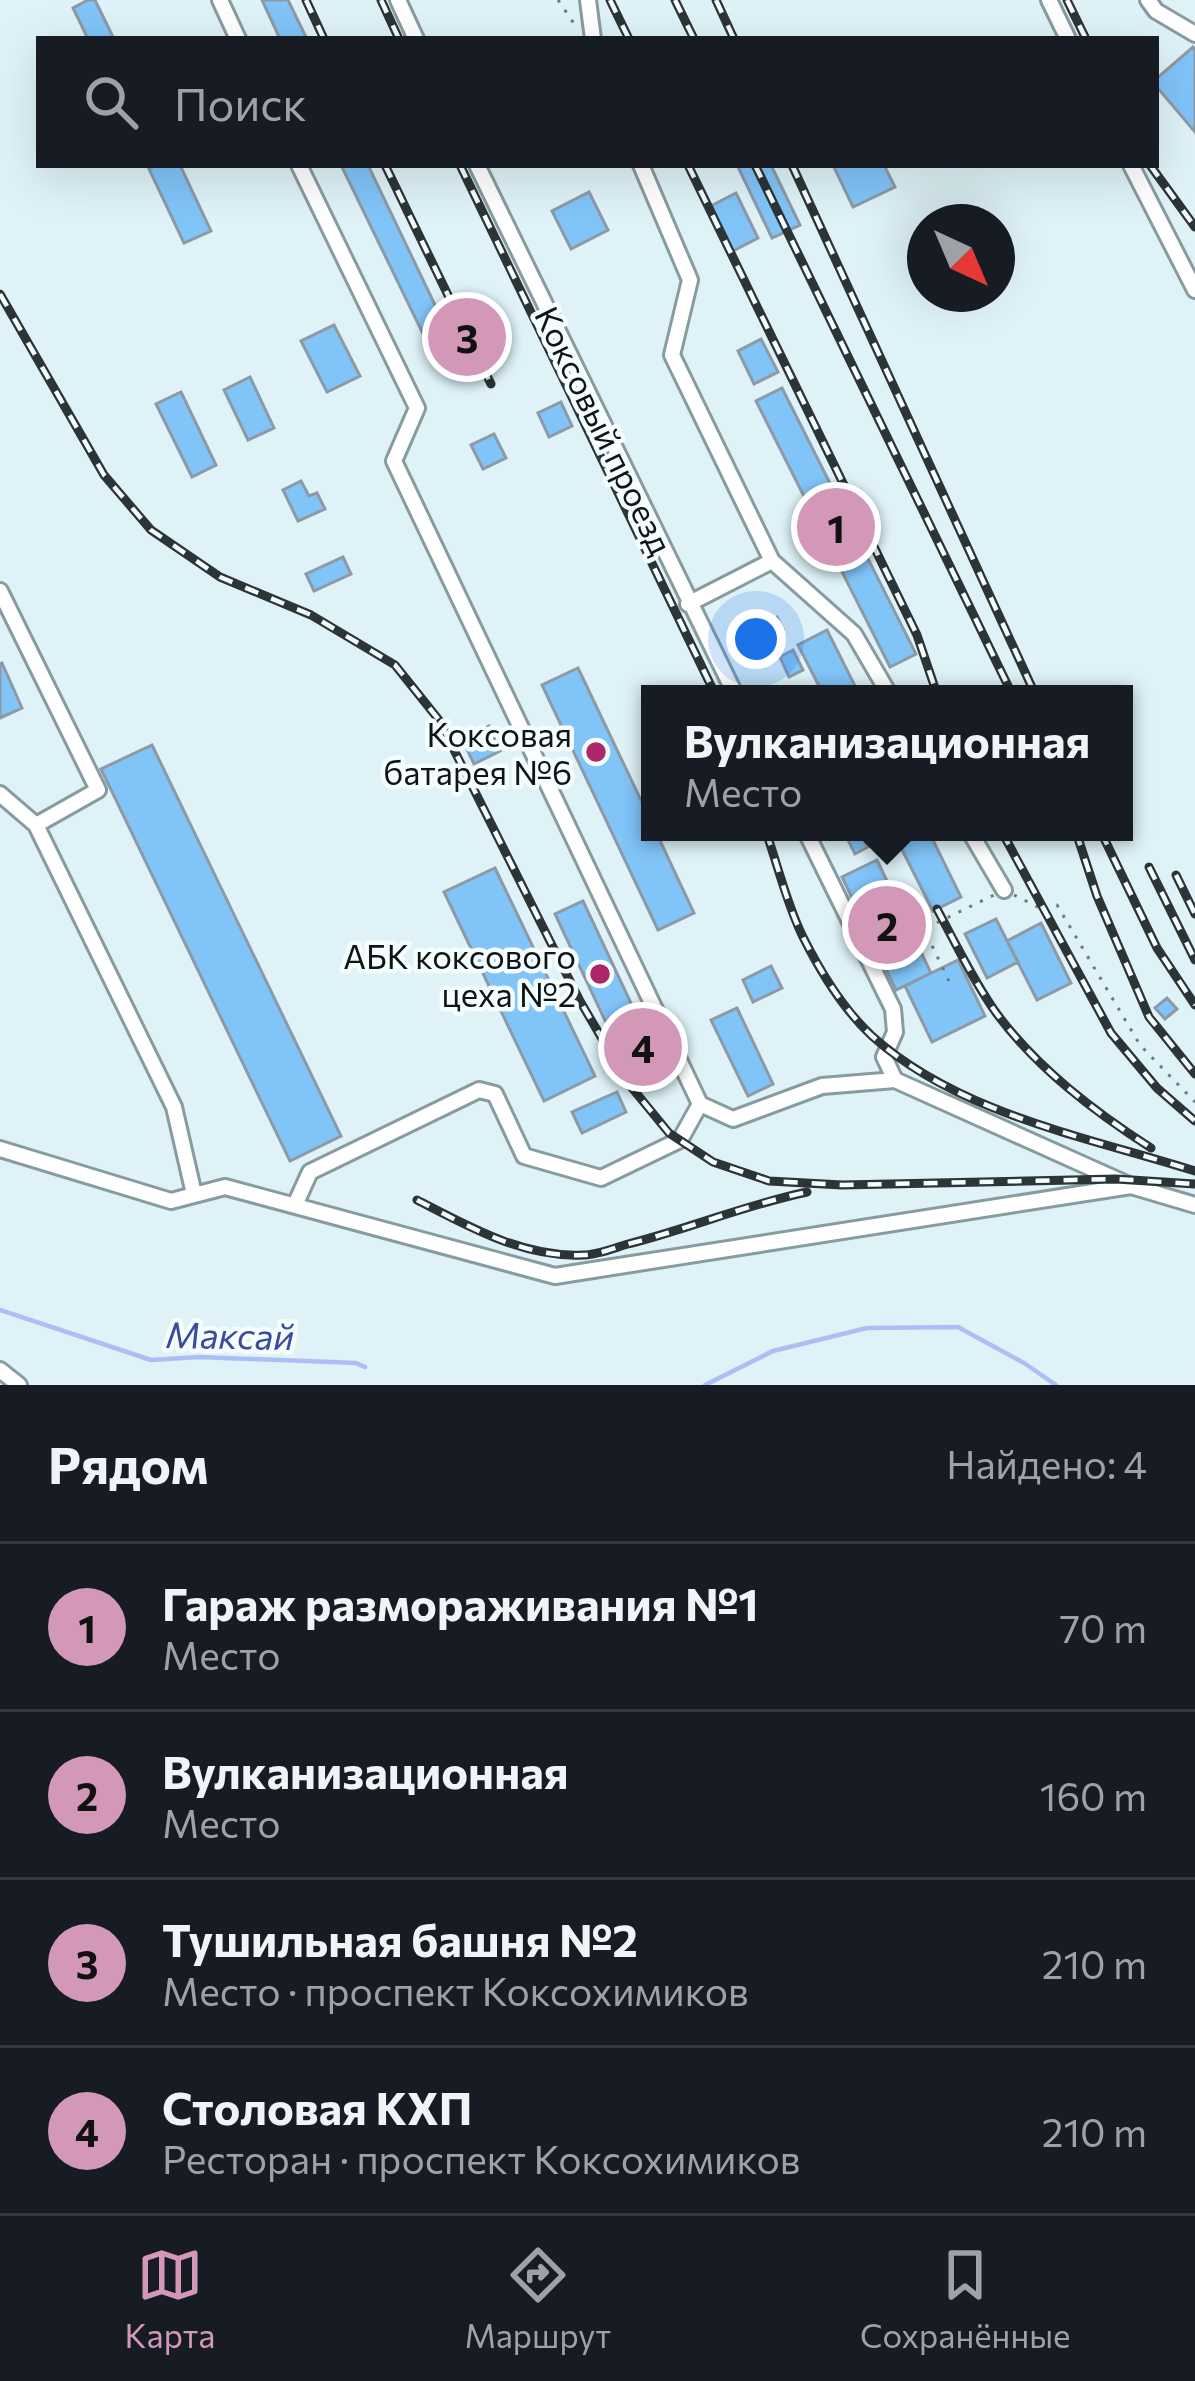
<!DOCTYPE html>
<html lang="ru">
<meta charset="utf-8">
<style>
body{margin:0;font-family:Commissioner,sans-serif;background:#20242c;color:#f1f3f6}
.compass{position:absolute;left:907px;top:204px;width:108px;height:108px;border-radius:50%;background:#171b24;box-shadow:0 12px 48px #0002;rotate:136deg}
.you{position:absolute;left:756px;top:639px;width:42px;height:42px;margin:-30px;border:9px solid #fff;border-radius:50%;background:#1a73e8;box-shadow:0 0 0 18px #1a73e833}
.badge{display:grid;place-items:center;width:78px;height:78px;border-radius:50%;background:#d397b7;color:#111;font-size:39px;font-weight:700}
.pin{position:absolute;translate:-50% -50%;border:6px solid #fff;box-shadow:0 3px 12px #0006}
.popup{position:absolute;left:641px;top:685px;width:492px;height:156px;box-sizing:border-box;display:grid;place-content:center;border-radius:0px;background:#171b24;filter:drop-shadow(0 3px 9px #0005);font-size:39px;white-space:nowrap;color:#9ea1a6}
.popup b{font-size:45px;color:#f1f3f6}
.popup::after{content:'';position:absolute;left:50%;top:100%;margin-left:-24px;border:24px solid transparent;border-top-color:#171b24}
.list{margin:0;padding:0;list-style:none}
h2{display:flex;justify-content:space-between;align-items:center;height:156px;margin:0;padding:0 48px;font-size:51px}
h2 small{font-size:39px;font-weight:400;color:#9ea1a6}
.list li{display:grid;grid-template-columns:78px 1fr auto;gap:36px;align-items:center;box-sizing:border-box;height:168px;padding:0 48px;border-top:3px solid #363941}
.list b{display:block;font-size:45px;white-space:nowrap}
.list p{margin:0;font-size:39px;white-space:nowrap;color:#9ea1a6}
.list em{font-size:39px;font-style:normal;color:#9ea1a6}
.icon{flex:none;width:66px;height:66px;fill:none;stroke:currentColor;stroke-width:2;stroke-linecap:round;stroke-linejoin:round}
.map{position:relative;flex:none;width:1195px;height:1385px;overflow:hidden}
.search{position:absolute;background:#171b24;box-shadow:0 12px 48px #0002;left:36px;right:36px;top:36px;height:132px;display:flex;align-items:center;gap:30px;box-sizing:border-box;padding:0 42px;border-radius:0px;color:#9ea1a6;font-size:45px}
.sheet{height:828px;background:#171b24}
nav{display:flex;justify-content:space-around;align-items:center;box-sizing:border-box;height:168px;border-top:3px solid #363941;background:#171b24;font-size:33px;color:#9ea1a6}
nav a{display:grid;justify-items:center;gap:6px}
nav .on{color:#d397b7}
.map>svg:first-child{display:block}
</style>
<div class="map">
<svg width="1195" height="1385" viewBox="0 0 1195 1385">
<rect width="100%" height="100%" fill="#def2f7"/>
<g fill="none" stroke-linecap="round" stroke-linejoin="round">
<path stroke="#adbef5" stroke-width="4.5" d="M0 1310 151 1360 199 1357 356 1363 365 1367
M705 1385 773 1351 867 1328 958 1327 1024 1363 1056 1385"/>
</g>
<path fill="#81c4f8" stroke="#8d9aa6" stroke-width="3" d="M88 0H95L114 39H88L73 8Z
M262 0H288L307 39H280Z
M1193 47 1195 49V132L1156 86V79Z
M157 165H180L211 231 184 243 149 169Z
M341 165H368L447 330 426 340Z
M741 165H771L800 225 772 238 738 167Z
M833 165H884L895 187 853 207Z
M589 192 608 230 571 249 552 211Z
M736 193 758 238 733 251 711 206Z
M460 303 490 363 474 371 445 310Z
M334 325 360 376 327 392 301 341Z
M761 339 778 372 754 384 738 351Z
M250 377 274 428 248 440 224 390Z
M782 388 916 654 890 667 756 401Z
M181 392 216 465 192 477 156 404Z
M561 402 572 426 549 437 538 413Z
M494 434 506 458 483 469 471 445Z
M301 481 309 496 317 493 325 509 298 521 283 490Z
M343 557 351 574 314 591 306 574Z
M777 617 783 629 752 644 746 632Z
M827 630 859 694H823L798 645Z
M793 650 803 670 789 677 780 657Z
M2 663 22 708 0 718V664Z
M578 668 650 819V832H656L694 913 658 930 542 685Z
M489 726 500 751 474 764 462 739Z
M152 745 341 1136 290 1161 101 769Z
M844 832H860L868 847 855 854Z
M893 832H929L961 897 933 911Z
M877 860 931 973 896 990 842 877Z
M495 868 595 1076 544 1101 444 892Z
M583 901 645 1033 617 1046 555 914Z
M996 919 1018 962 987 978 965 934Z
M1041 923 1071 983 1037 1000 1007 941Z
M958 960 985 1016 932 1042 905 986Z
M771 966 782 988 753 1002 743 980Z
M1167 998 1177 1009 1165 1019 1155 1008Z
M737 1008 773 1084 748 1096 711 1020Z
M652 1030 662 1051 634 1064 624 1043Z
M617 1092 626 1112 582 1133 572 1112Z"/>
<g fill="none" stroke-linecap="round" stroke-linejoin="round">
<defs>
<path id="minor" d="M220 0 238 39
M398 0 416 39
M588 0 593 39
M1049 0 1068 39
M1148 0 1156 11 1195 34
M299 165 417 408 394 461 700 1104 733 1119 822 1086 895 1080 1131 1186
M477 165 735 694
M641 165 690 280 672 355 772 561 854 634 889 694
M1131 165 1195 290
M0 591 98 790 36 825
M688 604 772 561
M0 794 36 825 174 1107 194 1194
M806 832 893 1009 895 1032 884 1057 895 1080
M970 832 1004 890
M0 1149 171 1201 225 1187 555 1276 1131 1186 1195 1205
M295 1205 310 1172 479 1090 495 1094 524 1156 601 1178 680 1140 700 1104
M0 1370 19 1385"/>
</defs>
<use href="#minor" stroke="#889b9f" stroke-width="20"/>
<path stroke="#6c797d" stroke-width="3" stroke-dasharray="3 9" stroke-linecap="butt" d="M558 0 577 28
M1014 895 1046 911 1057 905 1140 1045 1195 1102
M949 981 924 929 994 895"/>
<use href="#minor" stroke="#fff" stroke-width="14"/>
<defs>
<path id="rail" d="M306 0 324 39
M381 0 399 39
M610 0 629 39
M675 0 694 39
M716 0 734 39
M1067 0 1086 39
M385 165 491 384
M460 165 715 694
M688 165 917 635 937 694
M755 165 1012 694
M792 165 1035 694
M1150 165 1195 227
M0 294 104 475 151 530 220 577 311 615 395 665 439 720 580 1001 628 1083 669 1133 713 1162 769 1181 842 1185 1116 1179 1195 1184
M766 832C778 866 787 905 803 937 820 971 844 1010 872 1036 959 1114 1087 1137 1195 1171
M1002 832 1111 1033 1157 1088 1195 1121
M1076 832 1097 896 1149 1017 1195 1074
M1101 832 1157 948 1195 1005
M1149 867 1195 960
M1176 875 1195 914
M937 909C956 944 974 982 997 1014 1038 1069 1095 1112 1151 1148
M417 1200C468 1226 523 1258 583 1255 597 1255 614 1248 628 1244 688 1229 745 1205 807 1192"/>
</defs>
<use href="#rail" stroke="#2b3436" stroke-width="9"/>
<use href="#rail" stroke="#f5fdff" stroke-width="4.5" stroke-dasharray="14" stroke-linecap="butt"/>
</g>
<g fill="#ae2669" stroke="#f5fdff" stroke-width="4.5">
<circle cx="596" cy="752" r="12"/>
<circle cx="600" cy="974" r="12"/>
</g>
<g text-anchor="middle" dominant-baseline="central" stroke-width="9" stroke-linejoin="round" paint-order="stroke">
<g font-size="33" fill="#0e1517" stroke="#f5fdff">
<text transform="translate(605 430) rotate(64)">Коксовый проезд</text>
</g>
<g font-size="33" fill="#0e1517" stroke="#f5fdff" text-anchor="end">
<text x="572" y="733">Коксовая<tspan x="572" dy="38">батарея №6</tspan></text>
<text x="576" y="955">АБК коксового<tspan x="576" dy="38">цеха №2</tspan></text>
</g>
<g font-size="36" font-style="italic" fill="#3a4b9b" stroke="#f5fdff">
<text transform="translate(230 1334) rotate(1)">Максай</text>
</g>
</g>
</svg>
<svg class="compass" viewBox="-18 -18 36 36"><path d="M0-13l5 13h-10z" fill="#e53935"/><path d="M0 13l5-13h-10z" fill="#9ea1a6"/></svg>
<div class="you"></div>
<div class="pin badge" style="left:836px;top:527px">1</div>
<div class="pin badge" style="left:887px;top:925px">2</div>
<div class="popup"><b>Вулканизационная</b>Место</div>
<div class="pin badge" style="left:467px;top:337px">3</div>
<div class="pin badge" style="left:643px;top:1047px">4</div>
<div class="search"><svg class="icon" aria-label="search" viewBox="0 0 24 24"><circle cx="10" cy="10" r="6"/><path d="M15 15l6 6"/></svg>Поиск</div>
</div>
<section class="sheet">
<h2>Рядом<small>Найдено: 4</small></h2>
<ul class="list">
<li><span class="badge">1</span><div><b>Гараж размораживания №1</b><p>Место</p></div><em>70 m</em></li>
<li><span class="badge">2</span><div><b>Вулканизационная</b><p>Место</p></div><em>160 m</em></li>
<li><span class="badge">3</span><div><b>Тушильная башня №2</b><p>Место · проспект Коксохимиков</p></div><em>210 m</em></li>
<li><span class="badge">4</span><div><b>Столовая КХП</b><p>Ресторан · проспект Коксохимиков</p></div><em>210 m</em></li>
</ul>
</section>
<nav>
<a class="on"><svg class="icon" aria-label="map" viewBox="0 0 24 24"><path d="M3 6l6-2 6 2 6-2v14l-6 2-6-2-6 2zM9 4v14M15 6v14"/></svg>Карта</a>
<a><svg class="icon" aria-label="directions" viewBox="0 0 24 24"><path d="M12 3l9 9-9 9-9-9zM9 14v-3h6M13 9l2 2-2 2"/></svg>Маршрут</a>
<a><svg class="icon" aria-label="saved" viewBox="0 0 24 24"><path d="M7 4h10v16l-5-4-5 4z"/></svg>Сохранённые</a>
</nav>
